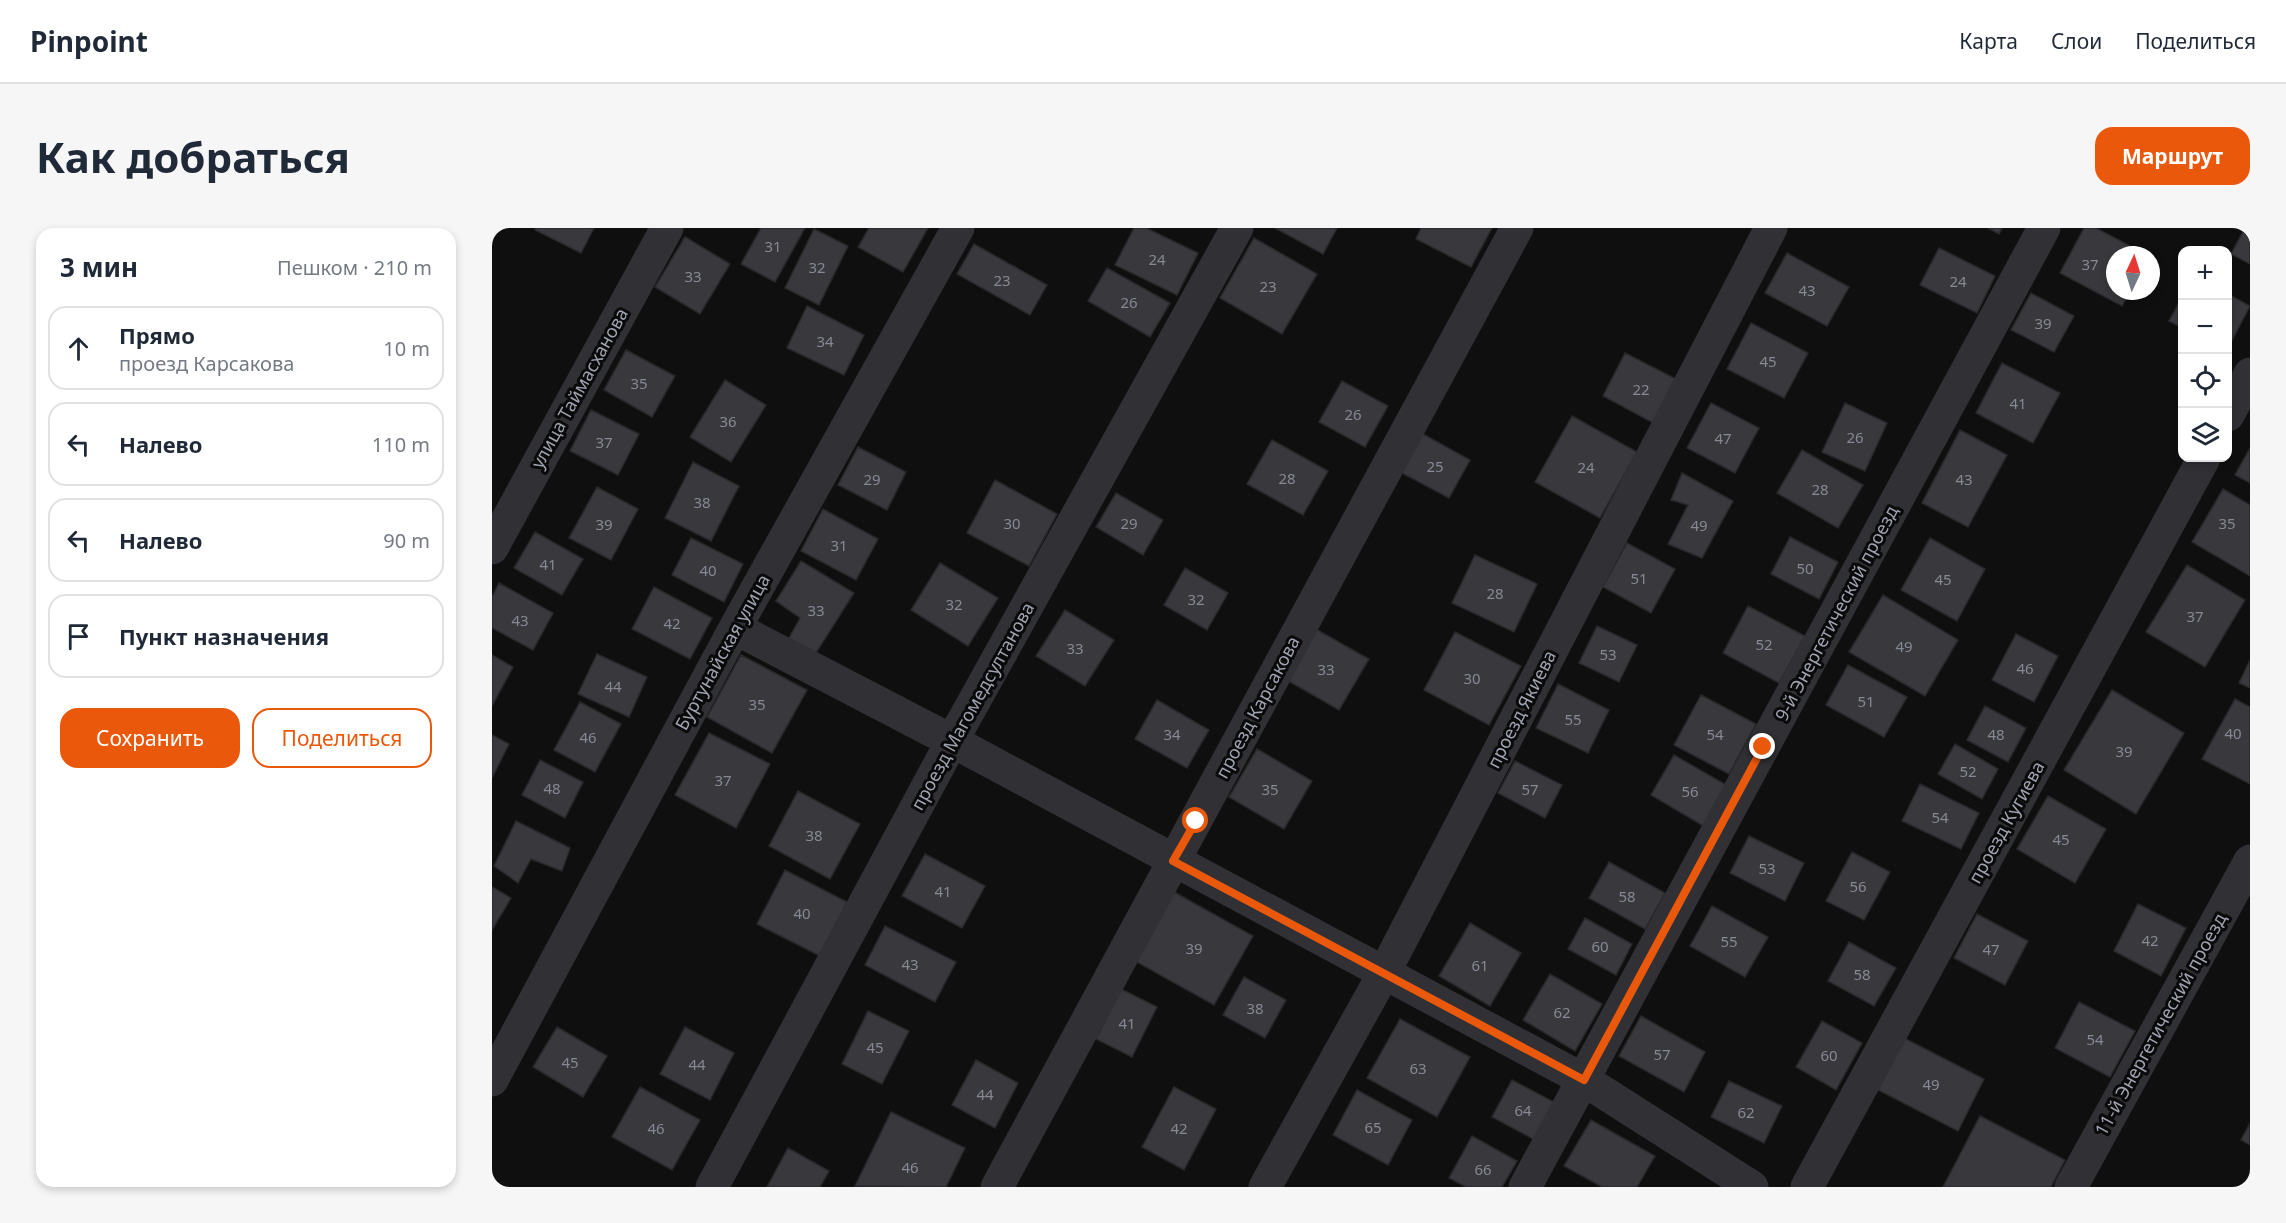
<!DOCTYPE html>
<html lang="ru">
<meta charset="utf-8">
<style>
body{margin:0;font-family:"Noto Sans",sans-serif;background:#f6f6f7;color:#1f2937}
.controls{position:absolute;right:18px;top:18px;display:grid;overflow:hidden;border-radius:12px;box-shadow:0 3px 9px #0003}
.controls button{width:54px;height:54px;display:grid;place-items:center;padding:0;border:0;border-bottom:2px solid #e0e1e3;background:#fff;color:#1f2937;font:30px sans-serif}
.compass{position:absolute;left:1614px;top:18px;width:54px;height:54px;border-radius:50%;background:#fff;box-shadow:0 3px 9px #0003;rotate:4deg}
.stop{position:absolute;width:18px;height:18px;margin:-14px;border:4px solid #ea580c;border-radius:50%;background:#fff}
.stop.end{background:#ea580c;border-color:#fff;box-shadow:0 2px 6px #0008}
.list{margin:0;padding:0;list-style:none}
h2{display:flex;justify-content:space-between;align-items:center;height:78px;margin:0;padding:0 24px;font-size:26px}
h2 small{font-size:20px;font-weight:400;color:#747a83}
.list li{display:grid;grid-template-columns:39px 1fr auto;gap:18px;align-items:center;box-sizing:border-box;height:84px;margin:0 12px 12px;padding:0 12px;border:2px solid #e0e1e3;border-radius:18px}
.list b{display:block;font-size:22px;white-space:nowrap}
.list p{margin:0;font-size:20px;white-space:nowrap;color:#747a83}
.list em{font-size:20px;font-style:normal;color:#747a83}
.actions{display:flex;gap:12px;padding:18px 24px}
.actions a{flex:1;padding:14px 0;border:2px solid #ea580c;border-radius:18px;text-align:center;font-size:21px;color:#ea580c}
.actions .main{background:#ea580c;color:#fff}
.icon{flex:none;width:33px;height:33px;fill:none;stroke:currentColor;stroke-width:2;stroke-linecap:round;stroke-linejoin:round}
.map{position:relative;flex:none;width:1758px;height:959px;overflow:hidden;border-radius:18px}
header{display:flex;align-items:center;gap:36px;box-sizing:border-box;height:84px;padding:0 30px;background:#fff;border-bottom:2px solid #e0e1e3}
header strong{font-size:28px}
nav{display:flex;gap:33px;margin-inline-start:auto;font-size:21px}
.intro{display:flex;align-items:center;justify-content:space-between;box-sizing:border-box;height:144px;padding:0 36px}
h1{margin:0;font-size:42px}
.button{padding:15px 27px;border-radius:18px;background:#ea580c;color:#fff;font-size:21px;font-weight:700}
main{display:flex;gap:36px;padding:0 36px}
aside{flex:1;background:#fff;border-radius:18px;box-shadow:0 3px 9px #0003}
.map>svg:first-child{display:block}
</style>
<header>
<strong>Pinpoint</strong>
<nav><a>Карта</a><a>Слои</a><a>Поделиться</a></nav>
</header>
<div class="intro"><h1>Как добраться</h1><a class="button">Маршрут</a></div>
<main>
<aside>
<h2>3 мин<small>Пешком · 210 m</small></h2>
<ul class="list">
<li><svg class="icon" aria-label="ahead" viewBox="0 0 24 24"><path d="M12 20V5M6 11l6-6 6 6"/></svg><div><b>Прямо</b><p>проезд Карсакова</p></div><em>10 m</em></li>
<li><svg class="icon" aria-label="left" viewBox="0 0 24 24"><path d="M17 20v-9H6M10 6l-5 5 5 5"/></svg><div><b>Налево</b></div><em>110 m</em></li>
<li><svg class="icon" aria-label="left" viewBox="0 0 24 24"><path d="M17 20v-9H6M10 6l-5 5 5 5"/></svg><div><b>Налево</b></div><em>90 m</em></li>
<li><svg class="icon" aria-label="arrive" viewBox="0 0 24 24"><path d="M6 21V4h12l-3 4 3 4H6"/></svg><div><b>Пункт назначения</b></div></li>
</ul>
<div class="actions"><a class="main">Сохранить</a><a>Поделиться</a></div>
</aside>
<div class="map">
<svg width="1758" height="959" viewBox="0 0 1758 959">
<rect width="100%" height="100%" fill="#0f0f10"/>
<path fill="#39393d" stroke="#29292c" stroke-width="1.5" d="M44 0H102L89 25 43 2Z
M269 0H313L283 54 249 36Z
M377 0H436L411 44 366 19Z
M642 0H654L706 25 685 67 623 37Z
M783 0H845L831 26Z
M929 0H1000L979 39 924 11Z
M1496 0H1510L1507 6Z
M1592 0H1604L1655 27H1623V63H1638L1630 78 1568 45Z
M1753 0H1758V36L1739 26Z
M322 1 356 18 327 77 293 60Z
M193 9 238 36 208 86 163 59Z
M762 10 825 46 790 106 728 70Z
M482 16 555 57 538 87 465 46Z
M1447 20 1503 48 1485 85 1428 57Z
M1295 25 1357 59 1335 98 1273 65Z
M615 40 678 75 658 109 596 73Z
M1539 65 1582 88 1562 124 1519 102Z
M1736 66 1758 78 1736 120Z
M1690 69V100L1677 93Z
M315 78 372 107 352 147 295 120Z
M1259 95 1316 125 1292 170 1235 141Z
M134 122 183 148 160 189 112 162Z
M1133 125 1188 153 1165 197 1111 168Z
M1510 135 1568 165 1541 215 1484 185Z
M233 152 274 177 239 234 198 209Z
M850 153 896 178 873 219 827 194Z
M1219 175 1267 200 1243 245 1195 220Z
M1353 175 1395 195 1373 243 1330 224Z
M99 182 147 206 126 247 78 223Z
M1080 188 1145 224 1108 290 1043 254Z
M1468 202 1515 227 1476 299 1430 275Z
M929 205 978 232 957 270 908 244Z
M780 212 836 243 811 287 755 256Z
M366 219 414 244 395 282 346 257Z
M1758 220V255L1743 247Z
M1310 222 1371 257 1346 300 1285 265Z
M201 234 247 258 219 313 173 290Z
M1190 245 1241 273 1210 330 1176 316 1196 277 1179 272Z
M503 252 565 286 537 338 475 305Z
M105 259 146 281 119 332 77 310Z
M1731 261 1758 277V348L1700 314Z
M624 265 671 292 651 327 604 299Z
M331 281 386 311 364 352 309 323Z
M43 304 91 331 70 367 22 340Z
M1298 309 1346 334 1327 371 1279 346Z
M199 310 251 336 232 374 180 347Z
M1438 310 1493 341 1465 393 1409 362Z
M1135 315 1183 341 1159 385 1111 359Z
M983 327 1045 356 1022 404 960 375Z
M309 333 362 365 322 428 296 412 308 390 284 373Z
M448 335 506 370 476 418 419 382Z
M1695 337 1753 372 1713 439 1654 404Z
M693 340 736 365 715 402 672 377Z
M7 355 61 385 41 422 0 400V369Z
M162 359 220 390 198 431 140 401Z
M1391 367 1466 412 1433 468 1357 424Z
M1256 378 1313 408 1287 455 1231 425Z
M573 382 622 412 593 458 544 428Z
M1105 398 1145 417 1127 454 1087 435Z
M820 399 877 431 847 482 791 450Z
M963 404 1029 438 997 497 932 462Z
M1524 406 1566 428 1542 474 1500 452Z
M105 426 155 449 137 489 86 466Z
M0 427 21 439 0 478Z
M249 427 315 462 280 525 215 489Z
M1758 432V460L1747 455Z
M1356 437 1415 469 1392 509 1334 477Z
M1066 456 1117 482 1096 525 1044 500Z
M1620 462 1692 505 1644 586 1572 542Z
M1209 467 1264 496 1237 546 1182 517Z
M1743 471 1758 479V556L1710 531Z
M665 472 717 502 695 540 643 511Z
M88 474 129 496 103 544 62 522Z
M1493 478 1534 500 1516 534 1475 512Z
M217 505 278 536 244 600 183 567Z
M0 507 17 516 0 550Z
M1463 516 1506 541 1490 571 1446 546Z
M765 521 820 553 792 601 737 569Z
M1182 527 1236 558 1213 599 1159 567Z
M48 532 91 554 73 590 30 567Z
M1023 533 1070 557 1053 590 1006 565Z
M1428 556 1487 585 1469 621 1410 593Z
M306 563 368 596 338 651 277 618Z
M1556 568 1614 601 1583 655 1525 621Z
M24 593 78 620 70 643 39 631 26 655 2 638Z
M1257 608 1312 635 1293 673 1238 645Z
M1360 624 1398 644 1372 692 1334 673Z
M433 626 493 658 470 700 410 668Z
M1117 634 1173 665 1153 701 1097 670Z
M293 642 355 674 328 728 265 696Z
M0 659 19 670 0 702Z
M682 664 761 708 722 777 643 733Z
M1646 676 1694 700 1669 748 1622 723Z
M1220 678 1276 709 1253 749 1198 718Z
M1485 686 1536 713 1513 757 1462 730Z
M1093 690 1140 716 1124 747 1076 721Z
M978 695 1029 725 998 778 947 748Z
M393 698 464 734 443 774 373 737Z
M1357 714 1404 740 1382 778 1336 753Z
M1058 746 1110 776 1083 823 1031 792Z
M752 749 794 772 773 810 731 787Z
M629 761 665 779 640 829 604 811Z
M1587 774 1643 803 1618 849 1563 820Z
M376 783 417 803 390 856 350 836Z
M1149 788 1213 824 1192 864 1127 828Z
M908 791 978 829 945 889 875 850Z
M1330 793 1370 815 1344 862 1304 839Z
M65 799 115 828 91 869 41 839Z
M193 799 242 825 218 872 168 846Z
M1412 810 1492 851 1466 903 1386 862Z
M484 832 526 855 503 900 460 877Z
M1020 852 1062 874 1043 912 1000 889Z
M1237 853 1290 878 1272 915 1219 889Z
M148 859 208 892 180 942 120 909Z
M682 859 724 881 692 942 650 919Z
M865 862 920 892 896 937 841 907Z
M399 884 473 920 454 959 363 958Z
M1488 888 1573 932 1559 959H1451Z
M1099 892 1163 928 1145 959H1110L1072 938Z
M1758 895V917L1749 912Z
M980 908 1025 933 1010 959H974L957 950Z
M296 920 337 943 328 959H275Z"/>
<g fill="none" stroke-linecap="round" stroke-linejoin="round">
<path stroke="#303035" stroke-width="33" d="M1736 187 1758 146
M0 320 175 0
M243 400 460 513 1092 852 1260 959
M0 852 243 400 466 0
M220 959 460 513 745 0
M505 959 1025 0
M773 959 892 745 1279 0
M1033 959 1552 0
M1315 959 1712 230
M1579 959 1758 633"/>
</g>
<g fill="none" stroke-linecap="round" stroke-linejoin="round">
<path stroke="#ea580c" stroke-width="8" d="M704 593 681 633 1092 852 1271 519"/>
</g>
<g text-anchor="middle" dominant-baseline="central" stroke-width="6" stroke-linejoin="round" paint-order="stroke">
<g font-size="15" fill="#868894">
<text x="281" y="18">31</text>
<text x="665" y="31">24</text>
<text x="1598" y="36">37</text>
<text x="325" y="39">32</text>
<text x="201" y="48">33</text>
<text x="510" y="52">23</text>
<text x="1466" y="53">24</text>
<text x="776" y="58">23</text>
<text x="1315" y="62">43</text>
<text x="637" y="74">26</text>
<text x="1551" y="95">39</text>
<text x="333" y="113">34</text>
<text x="1276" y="133">45</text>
<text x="147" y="155">35</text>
<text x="1149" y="161">22</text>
<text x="1526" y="175">41</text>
<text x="861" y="186">26</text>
<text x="236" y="193">36</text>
<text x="1363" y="209">26</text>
<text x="1231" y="210">47</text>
<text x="112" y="214">37</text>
<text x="943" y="238">25</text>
<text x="1094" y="239">24</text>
<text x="795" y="250">28</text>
<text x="380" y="251">29</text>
<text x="1472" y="251">43</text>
<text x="1328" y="261">28</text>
<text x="210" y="274">38</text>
<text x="520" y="295">30</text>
<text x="637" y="295">29</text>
<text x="1735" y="295">35</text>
<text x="112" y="296">39</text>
<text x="1207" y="297">49</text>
<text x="347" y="317">31</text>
<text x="56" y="336">41</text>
<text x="1313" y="340">50</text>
<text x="216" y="342">40</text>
<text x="1147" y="350">51</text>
<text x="1451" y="351">45</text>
<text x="1003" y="365">28</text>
<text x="704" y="371">32</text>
<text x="462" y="376">32</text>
<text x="324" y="382">33</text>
<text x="1703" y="388">37</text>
<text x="28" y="392">43</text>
<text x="180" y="395">42</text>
<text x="1272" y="416">52</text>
<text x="1412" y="418">49</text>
<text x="583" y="420">33</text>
<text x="1116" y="426">53</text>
<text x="1533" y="440">46</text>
<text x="834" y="441">33</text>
<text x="980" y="450">30</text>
<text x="121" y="458">44</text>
<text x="1374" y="473">51</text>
<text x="265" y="476">35</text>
<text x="1081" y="491">55</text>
<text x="1741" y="505">40</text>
<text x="680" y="506">34</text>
<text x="1223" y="506">54</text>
<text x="1504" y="506">48</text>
<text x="96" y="509">46</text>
<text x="1632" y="523">39</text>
<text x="1476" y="543">52</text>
<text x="231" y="552">37</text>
<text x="60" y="560">48</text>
<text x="778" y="561">35</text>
<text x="1038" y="561">57</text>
<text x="1198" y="563">56</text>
<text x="1448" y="589">54</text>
<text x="322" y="607">38</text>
<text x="1569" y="611">45</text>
<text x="1275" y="640">53</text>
<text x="1366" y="658">56</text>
<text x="451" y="663">41</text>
<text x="1135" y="668">58</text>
<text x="310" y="685">40</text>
<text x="1658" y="712">42</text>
<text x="1237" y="713">55</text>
<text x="1108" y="718">60</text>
<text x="702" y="720">39</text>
<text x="1499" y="721">47</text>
<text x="418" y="736">43</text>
<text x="988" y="737">61</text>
<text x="1370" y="746">58</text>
<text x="763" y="780">38</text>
<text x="1070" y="784">62</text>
<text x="635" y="795">41</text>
<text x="1603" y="811">54</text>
<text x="383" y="819">45</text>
<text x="1170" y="826">57</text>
<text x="1337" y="827">60</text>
<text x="78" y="834">45</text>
<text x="205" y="836">44</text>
<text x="926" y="840">63</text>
<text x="1439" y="856">49</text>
<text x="493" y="866">44</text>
<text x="1031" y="882">64</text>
<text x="1254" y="884">62</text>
<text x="881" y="899">65</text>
<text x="164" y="900">46</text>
<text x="687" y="900">42</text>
<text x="418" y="939">46</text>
<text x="991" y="941">66</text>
</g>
<g font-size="18" fill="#a0a3b1" stroke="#0a0a0b">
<text transform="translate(87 160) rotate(-61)">улица Таймасханова</text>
<text transform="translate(1344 385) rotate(-62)">9-й Энергетический проезд</text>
<text transform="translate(230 424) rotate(-61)">Буртунайская улица</text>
<text transform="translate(480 478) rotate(-61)">проезд Магомедсултанова</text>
<text transform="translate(765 479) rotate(-62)">проезд Карсакова</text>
<text transform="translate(1029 481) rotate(-63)">проезд Якиева</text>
<text transform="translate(1514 594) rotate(-61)">проезд Кугиева</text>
<text transform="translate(1668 796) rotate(-61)">11-й Энергетический проезд</text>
</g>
</g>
</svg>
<div class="controls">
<button>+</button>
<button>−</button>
<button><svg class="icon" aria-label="locate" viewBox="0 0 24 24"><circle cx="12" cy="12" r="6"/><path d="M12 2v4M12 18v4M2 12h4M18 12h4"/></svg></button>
<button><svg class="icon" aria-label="layers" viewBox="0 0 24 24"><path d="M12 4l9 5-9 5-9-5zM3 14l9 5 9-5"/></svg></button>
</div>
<svg class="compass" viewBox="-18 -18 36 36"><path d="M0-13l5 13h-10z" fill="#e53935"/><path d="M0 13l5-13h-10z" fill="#747a83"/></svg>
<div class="stop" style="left:704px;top:593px"></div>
<div class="stop end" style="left:1271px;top:519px"></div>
</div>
</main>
